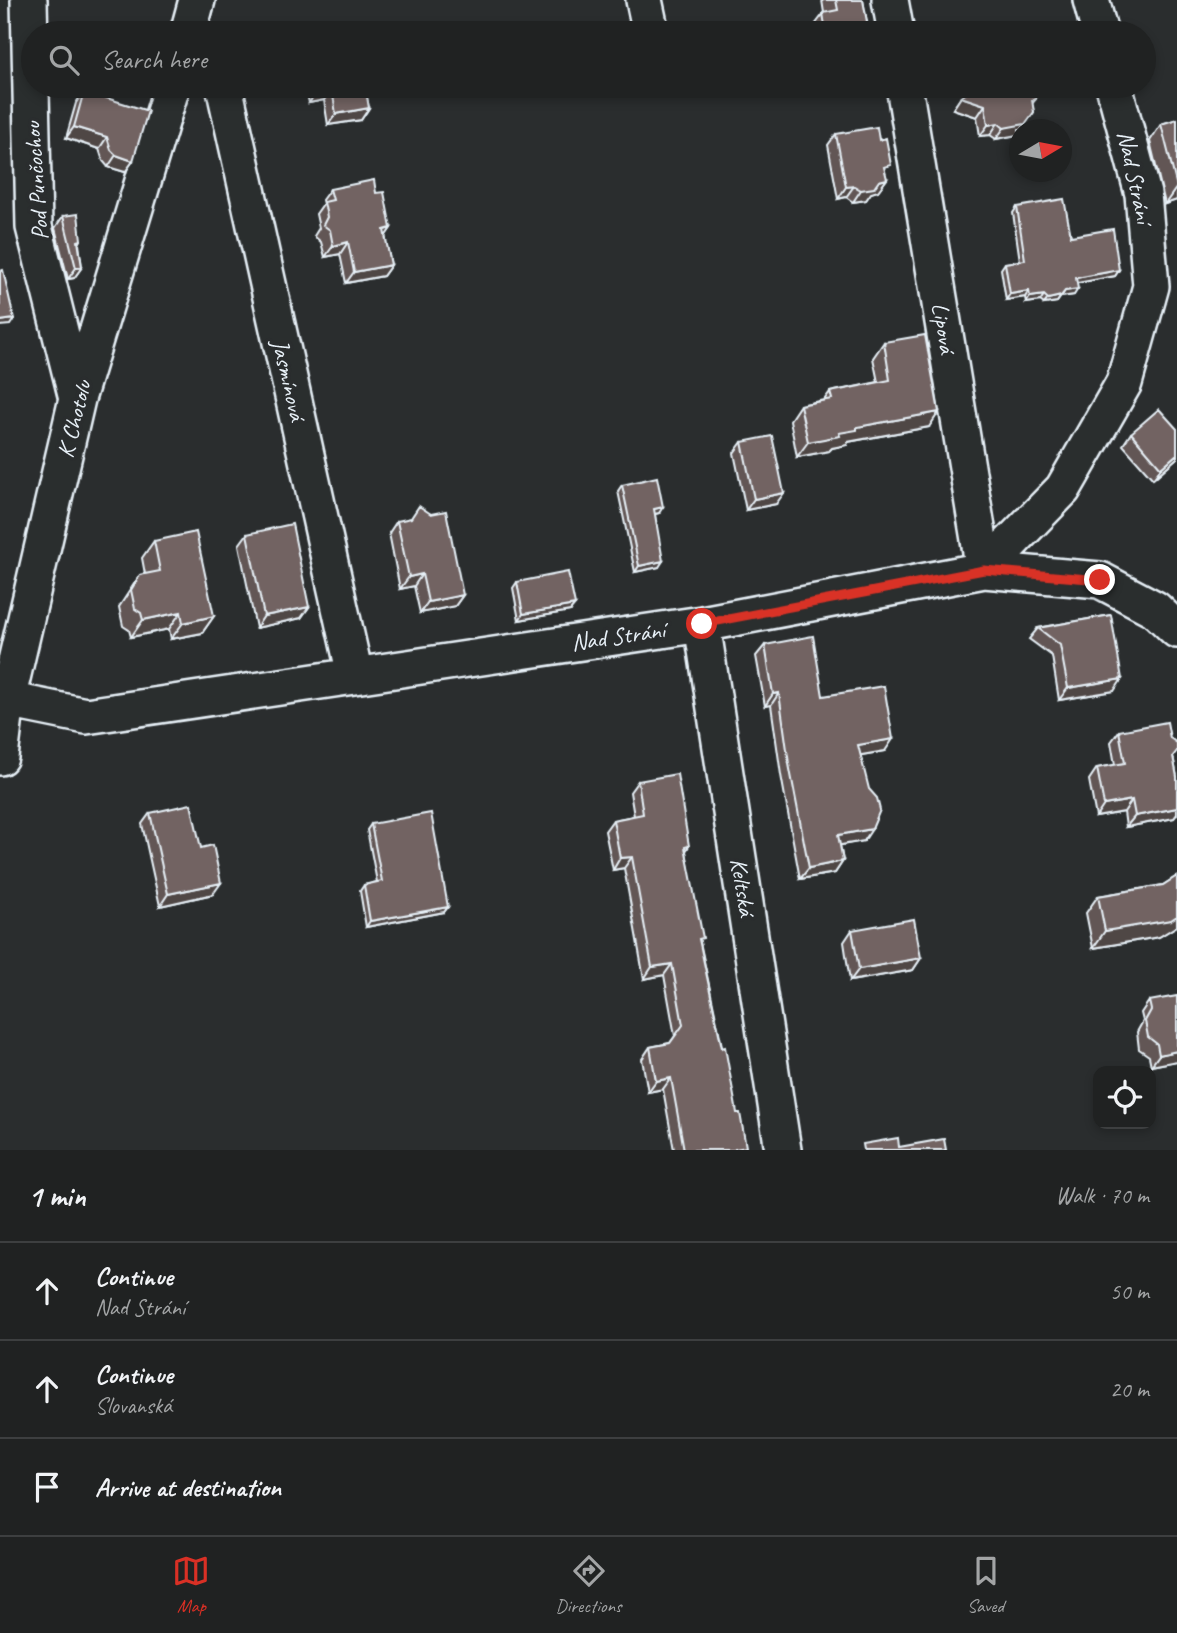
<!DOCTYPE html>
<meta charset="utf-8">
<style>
body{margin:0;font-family:Caveat,sans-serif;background:#282a2a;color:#f1f3f6}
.controls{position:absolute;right:21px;bottom:21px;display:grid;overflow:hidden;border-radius:14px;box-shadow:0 4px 10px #0003}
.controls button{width:63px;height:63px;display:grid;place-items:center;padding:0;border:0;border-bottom:2px solid #3d3f40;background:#202222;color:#f1f3f6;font:35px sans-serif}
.compass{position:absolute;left:1009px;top:119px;width:63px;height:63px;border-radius:50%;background:#202222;box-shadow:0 4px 10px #0003;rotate:80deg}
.stop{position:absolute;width:21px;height:21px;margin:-16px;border:5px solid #d93025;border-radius:50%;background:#fff}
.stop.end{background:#d93025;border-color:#fff;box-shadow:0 2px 7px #0008}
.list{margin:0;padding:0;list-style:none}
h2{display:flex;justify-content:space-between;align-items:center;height:91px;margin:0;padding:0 28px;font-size:30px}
h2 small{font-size:23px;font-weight:400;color:#a2a4a5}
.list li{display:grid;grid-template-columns:46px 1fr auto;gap:21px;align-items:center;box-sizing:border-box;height:98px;padding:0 28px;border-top:2px solid #3d3f40}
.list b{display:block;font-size:26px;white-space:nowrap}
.list p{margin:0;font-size:23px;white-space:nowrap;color:#a2a4a5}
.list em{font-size:23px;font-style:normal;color:#a2a4a5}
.icon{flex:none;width:38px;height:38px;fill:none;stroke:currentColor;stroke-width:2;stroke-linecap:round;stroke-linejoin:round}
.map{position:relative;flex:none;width:1177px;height:1150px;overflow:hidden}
.search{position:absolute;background:#202222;box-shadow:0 4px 10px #0003;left:21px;right:21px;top:21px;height:77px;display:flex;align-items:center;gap:18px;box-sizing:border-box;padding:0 24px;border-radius:38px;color:#a2a4a5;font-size:26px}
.sheet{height:385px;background:#202222}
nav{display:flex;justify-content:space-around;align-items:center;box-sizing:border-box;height:98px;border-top:2px solid #3d3f40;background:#202222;font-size:19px;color:#a2a4a5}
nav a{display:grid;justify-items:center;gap:4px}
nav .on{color:#d93025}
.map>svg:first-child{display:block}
</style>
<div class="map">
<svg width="1177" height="1150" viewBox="0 0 1177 1150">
<rect width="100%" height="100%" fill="#2a2d2e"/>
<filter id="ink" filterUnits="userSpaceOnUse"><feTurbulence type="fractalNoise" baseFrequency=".0143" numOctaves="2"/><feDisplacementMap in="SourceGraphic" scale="14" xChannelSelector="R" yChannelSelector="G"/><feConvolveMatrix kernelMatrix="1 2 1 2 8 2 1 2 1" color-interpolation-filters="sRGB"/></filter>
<g filter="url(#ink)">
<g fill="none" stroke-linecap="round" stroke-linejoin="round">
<defs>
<path id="minor" d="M29 0 34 227 77 399
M644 0 651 33
M890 0 896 33
M1091 0 1100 33
M188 33 197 0
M224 86 355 675
M904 86 984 570 1100 580 1155 609 1177 630
M702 624 783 1150
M7 700 86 716 702 624 984 570 1063 489 1124 383 1151 286 1143 194 1114 86
M0 757 7 700 77 399 172 86"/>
</defs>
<use href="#minor" stroke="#e8f1f8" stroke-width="40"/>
<use href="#minor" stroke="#2a2d2e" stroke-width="35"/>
</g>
<path fill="#625654" stroke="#e8f1f8" stroke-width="2" d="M822 0H863L869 33H811V30L824 13Z
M293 86H365L369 108 361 120 328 125 324 100 309 103 307 94Z
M967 86H1034L1036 99 1032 104 1034 112 1021 130H1019V132L1017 135 996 139 990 135 980 136 977 117 953 109 961 97 968 92Z
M84 91 133 161 125 172 108 167 103 161 99 149 66 138 76 103Z
M1177 119V200L1165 204 1150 141 1161 124Z
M836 134 885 173 887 179 878 191 871 193 866 200 853 202 846 197 838 199 828 145Z
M330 189 376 193 391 228 385 236 391 265 383 276 346 283 340 254 325 257 321 242 314 236 319 228 316 214 323 204 322 200Z
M1017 207 1071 236 1119 270 1115 276 1077 283 1074 295 1061 297 1057 302 1044 304 1040 301 1026 303 1025 297 1006 300 1001 269 1005 263 1020 261 1013 213Z
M63 216 81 240 79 244 82 267 74 278 68 279 55 228Z
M884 342 929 427 848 442 847 445 832 448 829 451 797 457 790 420 800 405 824 400 830 392 878 382 873 358Z
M1131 433 1177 458 1153 479 1123 445Z
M742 442 776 504 746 510 734 453Z
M622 485 659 513 655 514 659 567 635 572 618 491Z
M397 521 463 595 455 606 420 613 414 586 400 589 389 533Z
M247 534 309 607 301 618 256 628 239 545Z
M154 541 214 616 202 633 171 639 169 629 131 637 129 630 123 626 119 607 140 575 145 574 142 558Z
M517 582 570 611 519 620 513 588Z
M1111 615 1114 691 1059 700 1052 656 1029 639 1038 628Z
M765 645 885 751 861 755 864 841 840 845 843 861 835 873 800 879 781 775 771 705 765 706 756 656Z
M1119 731 1173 756 1177 777V814L1174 818 1126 827 1124 812 1096 817 1089 780 1097 768 1115 765 1111 742Z
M638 781 689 846 686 851 700 942 744 1150H674L663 1089 648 1092 642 1059 650 1047 670 1043 675 1036 664 975 644 979 624 868 613 870 605 831 613 820 634 816 630 792Z
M150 813 213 894 160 906 142 824Z
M371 824 448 907 444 912 366 927 360 891 364 885 377 882 367 830Z
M1177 876V926L1159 937 1093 948 1086 913 1098 896 1163 885Z
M852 930 921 958 913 970 850 981 844 942Z
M1149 1001 1177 1061 1151 1066 1149 1056 1139 1049 1137 1032 1143 1021 1141 1013Z"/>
<path fill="#504645" stroke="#e8f1f8" stroke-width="2" d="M843 86H862L840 90Z
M332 89 324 100 309 103 317 91Z
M961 97 985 105 977 117 953 109Z
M369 108 361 120 328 125 336 114Z
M1034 112 1021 130H1019V132L1017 135 996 139 1004 128Z
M998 123 990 135 980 136 988 125Z
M74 127 107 137 99 149 66 138Z
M116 155 133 161 125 172 108 167Z
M887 179 878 191 871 193 866 200 853 202 861 190 879 181Z
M854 186 846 197 838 199 846 187Z
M1177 187V200L1165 204Z
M391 228 383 240 384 230Z
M348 242 340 254 325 257 333 246Z
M391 265 383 276 346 283 354 272Z
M82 267 74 278 68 279 76 268Z
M1119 270 1115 276 1072 284 1076 278Z
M1078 289 1074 295 1061 297 1065 291Z
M1029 291 1025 297 1006 300 1010 294Z
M1044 295 1040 301 1026 303 1030 297Z
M1061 296 1057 302 1044 304 1048 299Z
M14 319 10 325 0 326V321Z
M939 412 929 427 848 442 847 445 832 448 829 451 797 457 808 442 857 427Z
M1177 454V458L1153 479 1161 468Z
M784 493 776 504 746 510 754 499Z
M663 507 659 513 650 515 654 509Z
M663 561 659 567 635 572 639 566Z
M422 574 414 586 400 589 409 577Z
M463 595 455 606 420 613 428 602Z
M575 605 570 611 519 620 523 614Z
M309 607 301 618 256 628 264 616Z
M181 612 169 629 131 637 143 620Z
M214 616 202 633 171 639 183 623Z
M1122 679 1114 691 1059 700 1068 688Z
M779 693 771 705 765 706 773 694Z
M893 739 885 751 850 757 858 745Z
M1132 800 1124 812 1096 817 1104 805Z
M1177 808V814L1174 818 1126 827 1135 816Z
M872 829 864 841 830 847 838 835Z
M632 857 624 868 613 870 620 858Z
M843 861 835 873 800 879 809 868Z
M221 883 213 894 160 906 168 894Z
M448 907 444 912 366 927 370 921Z
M1177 916V926L1159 937 1093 948 1105 931Z
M921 958 913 970 850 981 859 969Z
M672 964 664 975 644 979 652 967Z
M1177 1051V1061L1151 1066 1159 1055Z
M671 1078 663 1089 648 1092 656 1081Z"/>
<path fill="#726462" stroke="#e8f1f8" stroke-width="2" d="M836 0H863L869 33H826L823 13 838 10Z
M356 28 357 33H325Z
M316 86H365L369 108 336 114 332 89 317 91Z
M977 86H1034L1036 99 1032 100 1034 112 1025 124 1004 128 998 123 988 125 985 105 961 97Z
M84 91 148 111 133 161 116 155 111 150 107 137 74 127Z
M1177 119V187L1161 124Z
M877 127 879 140 886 138 891 165 884 167 887 179 879 181 874 188 861 190 854 186 846 187 836 134Z
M374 180 376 193 384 192 391 228 384 230 391 265 354 272 348 242 333 246 330 230 323 225 327 217 324 202 333 200 330 189Z
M1064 199 1071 236 1113 229 1119 270 1076 278 1078 289 1065 291 1061 296 1048 299 1044 295 1030 297 1029 291 1010 294 1005 263 1025 260 1017 207Z
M78 214 81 240 78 241 82 267 76 268 63 216Z
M3 270 14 319 0 321V271Z
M925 335 939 412 857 427V430L839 433 840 436 808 442 800 405 832 399 830 392 890 380 884 342Z
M1159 409 1177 429V454L1161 468 1131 433Z
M772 436 784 493 754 499 742 442Z
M657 477 663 507 654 509 663 561 639 566 622 485Z
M419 506 431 514 446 511 463 595 428 602 422 574 409 577 397 521 411 518Z
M292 524 309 607 264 616 247 534Z
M196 532 214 616 183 623 181 612 143 620 141 613 135 609 131 590 140 575 160 571 154 541Z
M568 572 575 605 523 614 517 582Z
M1111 615 1122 679 1068 688 1060 645 1038 628Z
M813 636 823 696 884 686 893 739 858 745 869 789 877 798 880 810 872 829 838 835 843 861 809 868 789 764 779 693 773 694 765 645Z
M1167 722 1170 738 1177 743V751L1173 756 1177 777V808L1135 816 1132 800 1104 805 1097 768 1125 763 1119 731Z
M677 774 689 846 685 847 703 938 699 939 722 1048 725 1047 737 1113H740L746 1147 735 1149V1150H684L671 1078 656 1081 650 1047 670 1043 683 1025 672 964 652 967 632 857 620 858 613 820 643 814 638 781Z
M191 804 201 848 213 845 221 883 168 894 150 813Z
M431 813 448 907 370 921 364 885 382 881 371 824Z
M1177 876V916L1171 920 1105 931 1098 896 1163 885Z
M914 919 921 958 859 969 852 930Z
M1177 996V1051L1159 1055 1157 1044 1148 1037 1145 1021 1151 1010 1149 1001Z
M898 1138 899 1147 944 1139 946 1150H864L863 1144Z"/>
</g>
<g fill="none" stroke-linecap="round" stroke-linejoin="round" filter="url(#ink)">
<path stroke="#d93025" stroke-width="9" d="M702 624 984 570 1100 580"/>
</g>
<g text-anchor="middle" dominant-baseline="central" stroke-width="7" stroke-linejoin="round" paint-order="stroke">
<g font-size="24" fill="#e8f1f8" stroke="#2a2d2e">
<text transform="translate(1135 177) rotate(78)">Nad Strání</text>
<text transform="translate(36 181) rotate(-94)">Pod Punčochou</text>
<text transform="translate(944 328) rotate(81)">Lipová</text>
<text transform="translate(289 380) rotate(77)">Jasmínová</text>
<text transform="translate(74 419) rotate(-76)">K Chotolu</text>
<text transform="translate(618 636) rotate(-8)">Nad Strání</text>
<text transform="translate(743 887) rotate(81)">Keltská</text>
</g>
</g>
</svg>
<div class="controls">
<button><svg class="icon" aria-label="locate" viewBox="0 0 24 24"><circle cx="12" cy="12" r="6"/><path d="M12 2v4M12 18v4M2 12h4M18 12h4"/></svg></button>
</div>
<svg class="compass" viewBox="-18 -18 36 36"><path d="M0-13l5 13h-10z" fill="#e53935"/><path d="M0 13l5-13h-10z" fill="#a2a4a5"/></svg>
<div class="stop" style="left:702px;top:624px"></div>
<div class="stop end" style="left:1100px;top:580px"></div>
<div class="search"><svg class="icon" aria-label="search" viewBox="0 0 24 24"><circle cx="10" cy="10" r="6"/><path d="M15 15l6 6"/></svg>Search here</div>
</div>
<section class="sheet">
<h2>1 min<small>Walk · 70 m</small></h2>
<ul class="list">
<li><svg class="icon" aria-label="ahead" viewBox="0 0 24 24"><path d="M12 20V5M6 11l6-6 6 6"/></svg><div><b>Continue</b><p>Nad Strání</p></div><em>50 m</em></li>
<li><svg class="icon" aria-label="ahead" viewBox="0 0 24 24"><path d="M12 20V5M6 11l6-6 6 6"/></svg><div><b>Continue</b><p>Slovanská</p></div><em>20 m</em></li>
<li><svg class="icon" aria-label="arrive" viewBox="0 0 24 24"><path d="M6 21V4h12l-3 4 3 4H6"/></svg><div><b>Arrive at destination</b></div></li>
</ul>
</section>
<nav>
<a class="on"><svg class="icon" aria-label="map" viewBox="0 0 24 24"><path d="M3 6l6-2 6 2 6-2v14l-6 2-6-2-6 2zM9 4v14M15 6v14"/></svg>Map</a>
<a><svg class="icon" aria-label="directions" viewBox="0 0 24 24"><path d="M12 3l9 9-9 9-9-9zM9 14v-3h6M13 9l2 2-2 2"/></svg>Directions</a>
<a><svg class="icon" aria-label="saved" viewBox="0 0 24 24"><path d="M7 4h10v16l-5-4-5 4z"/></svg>Saved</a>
</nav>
